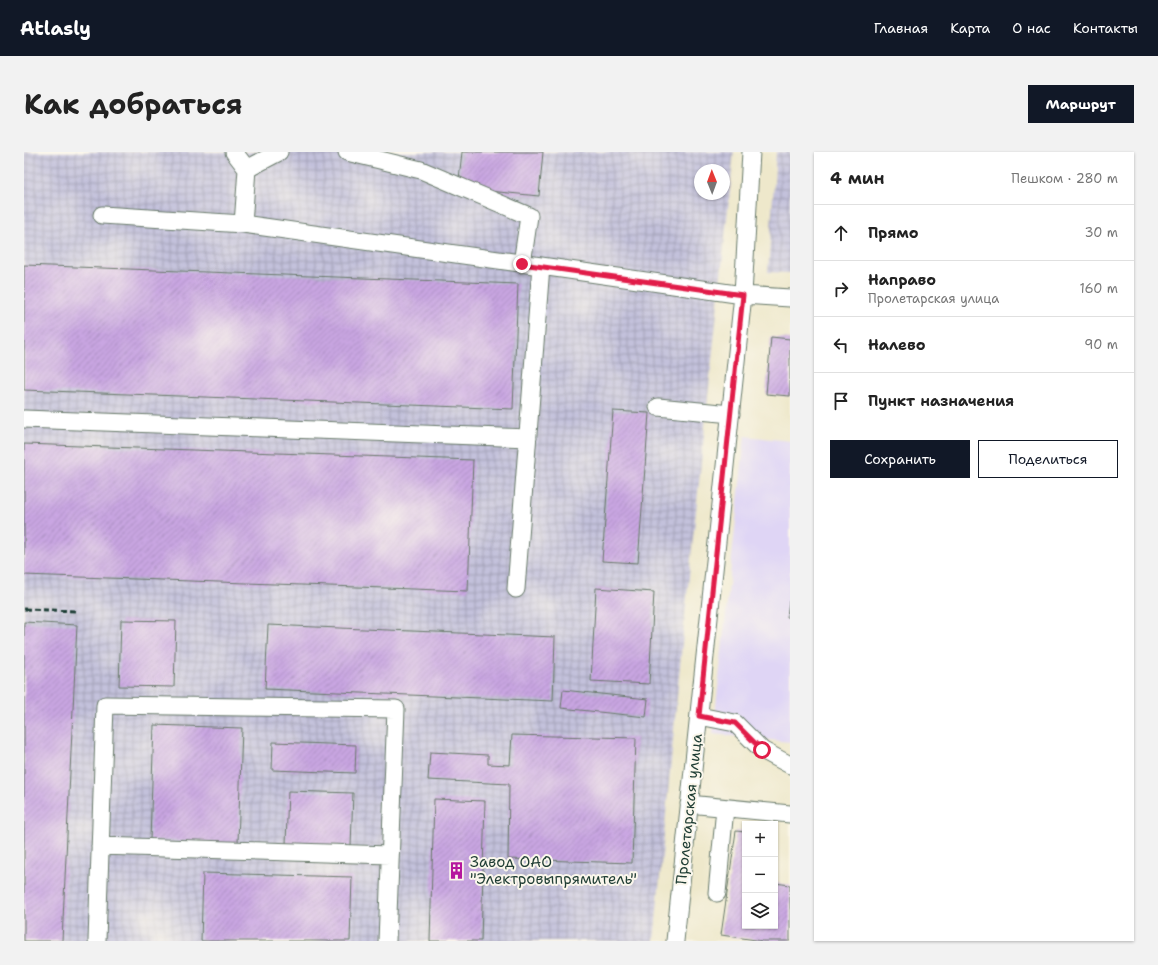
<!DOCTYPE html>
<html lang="ru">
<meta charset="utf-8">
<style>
body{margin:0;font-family:"Shantell Sans",sans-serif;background:#f2f2f2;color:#222}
.controls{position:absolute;right:12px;bottom:12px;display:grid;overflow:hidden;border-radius:0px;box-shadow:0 1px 3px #0004}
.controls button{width:36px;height:36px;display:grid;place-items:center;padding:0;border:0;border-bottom:1px solid #e0e0e0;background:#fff;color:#222;font:20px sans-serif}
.compass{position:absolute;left:670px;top:12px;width:36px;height:36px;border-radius:50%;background:#fff;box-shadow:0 1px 3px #0004;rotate:359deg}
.stop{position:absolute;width:12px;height:12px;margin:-9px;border:3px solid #e11d48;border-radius:50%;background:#fff}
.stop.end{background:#e11d48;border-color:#fff;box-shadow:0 1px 4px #0008}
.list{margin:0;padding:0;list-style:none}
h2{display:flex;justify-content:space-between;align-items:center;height:52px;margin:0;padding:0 16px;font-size:17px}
h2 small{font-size:13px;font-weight:400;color:#767676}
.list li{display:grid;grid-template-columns:26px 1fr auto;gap:12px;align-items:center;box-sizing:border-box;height:56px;padding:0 16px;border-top:1px solid #e0e0e0}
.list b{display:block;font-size:15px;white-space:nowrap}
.list p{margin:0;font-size:13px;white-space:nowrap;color:#767676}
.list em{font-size:13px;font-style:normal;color:#767676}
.actions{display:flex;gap:8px;padding:12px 16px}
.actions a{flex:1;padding:9px 0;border:1px solid #111827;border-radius:0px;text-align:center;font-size:14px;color:#111827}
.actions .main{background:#111827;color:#fff}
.icon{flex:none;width:22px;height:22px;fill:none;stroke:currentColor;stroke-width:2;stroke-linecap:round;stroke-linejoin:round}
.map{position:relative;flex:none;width:766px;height:789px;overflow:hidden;border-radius:0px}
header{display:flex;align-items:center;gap:24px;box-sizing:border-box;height:56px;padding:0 20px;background:#111827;color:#fff}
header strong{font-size:19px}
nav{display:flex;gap:22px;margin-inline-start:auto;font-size:14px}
.intro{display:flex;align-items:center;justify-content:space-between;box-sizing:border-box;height:96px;padding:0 24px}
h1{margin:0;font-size:28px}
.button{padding:10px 18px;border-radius:0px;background:#111827;color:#fff;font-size:14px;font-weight:700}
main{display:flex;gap:24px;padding:0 24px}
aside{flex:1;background:#fff;border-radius:0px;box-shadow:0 1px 3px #0004}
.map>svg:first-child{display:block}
</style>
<header>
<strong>Atlasly</strong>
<nav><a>Главная</a><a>Карта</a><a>О нас</a><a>Контакты</a></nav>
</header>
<div class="intro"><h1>Как добраться</h1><a class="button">Маршрут</a></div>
<main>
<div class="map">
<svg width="766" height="789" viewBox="0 0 766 789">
<defs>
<pattern id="industrial-grid" width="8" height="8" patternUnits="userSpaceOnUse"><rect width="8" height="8" fill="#c3c1db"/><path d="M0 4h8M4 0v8" fill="none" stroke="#9e9eb2"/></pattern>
<pattern id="building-hatch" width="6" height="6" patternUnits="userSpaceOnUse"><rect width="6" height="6" fill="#c9a6e2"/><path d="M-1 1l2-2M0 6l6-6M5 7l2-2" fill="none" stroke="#a388b8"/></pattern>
</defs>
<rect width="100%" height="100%" fill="#fbf7ec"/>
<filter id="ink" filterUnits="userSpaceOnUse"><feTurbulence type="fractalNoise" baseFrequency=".025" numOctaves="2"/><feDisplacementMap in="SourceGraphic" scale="8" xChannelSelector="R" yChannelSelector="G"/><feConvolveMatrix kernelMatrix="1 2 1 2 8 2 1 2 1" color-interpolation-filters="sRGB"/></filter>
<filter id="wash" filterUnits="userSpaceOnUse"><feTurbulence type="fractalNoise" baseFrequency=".012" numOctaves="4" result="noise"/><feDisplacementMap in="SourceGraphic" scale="16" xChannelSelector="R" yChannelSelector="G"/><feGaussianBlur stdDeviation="0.9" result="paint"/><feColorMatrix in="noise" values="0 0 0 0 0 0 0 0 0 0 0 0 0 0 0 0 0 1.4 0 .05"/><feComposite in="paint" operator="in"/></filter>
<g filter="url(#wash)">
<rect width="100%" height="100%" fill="#eee8cb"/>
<path fill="#dfd5f5" d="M721 284 766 289V590L689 582Z"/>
<path fill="url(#industrial-grid)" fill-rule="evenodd" d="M0 0H710L659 482 630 789H0ZM676 18H700V42H676Z
M752 0H766V121L744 120Z"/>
<g id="blocks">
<path fill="url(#building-hatch)" d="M438 0H519L515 44 434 36Z
M0 113 494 132 489 257 0 238Z
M747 185 766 187V244L742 242Z
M589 259 625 261 614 411 578 409Z
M0 292 449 308 444 439 0 423Z
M572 436 630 440 625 532 567 529Z
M765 449H766V465H763Z
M97 468 152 469 150 535 95 534Z
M0 470 53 473 38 789H0Z
M244 473 531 485 529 549 241 537Z
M539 538 624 547 622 565 537 556Z
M130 573 218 576 214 691 126 688Z
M488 583 612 586 608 711 484 707 485 632 404 628 406 600 464 603V612L486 613Z
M249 590 332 593 331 621 248 618Z
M264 639 329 641 327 694 262 692Z
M410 647 461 649 457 789H406Z
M712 679 721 680V774H751V731L766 733V789H739L697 783Z
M179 721 328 725 326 789H177Z"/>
</g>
</g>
<g filter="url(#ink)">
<use href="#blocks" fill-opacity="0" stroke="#677969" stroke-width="1"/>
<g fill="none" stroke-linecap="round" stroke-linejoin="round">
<defs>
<path id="minor" d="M210 0 223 17
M323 0 397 18 505 64 498 112
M78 63 219 72 517 114 492 437
M219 72 223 17 255 0
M517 114 719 143 766 146
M634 255 707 262
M0 267 504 286
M675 564 711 571 738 598 766 613
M665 652 766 662
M76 694 366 703
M693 741 701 656
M73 789 81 553 372 557 363 789
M651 789 719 143 727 0"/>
</defs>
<use href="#minor" stroke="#677969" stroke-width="19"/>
<use href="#minor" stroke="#fff" stroke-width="17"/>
<path stroke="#1f3d34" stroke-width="3" stroke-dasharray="6 3" stroke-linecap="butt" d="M0 457 52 459"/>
</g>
</g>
<g fill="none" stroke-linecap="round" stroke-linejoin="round" filter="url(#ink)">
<path stroke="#e11d48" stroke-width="5" d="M498 112 719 143 675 564 711 571 738 598"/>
</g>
<defs>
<symbol id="building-bare" viewBox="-9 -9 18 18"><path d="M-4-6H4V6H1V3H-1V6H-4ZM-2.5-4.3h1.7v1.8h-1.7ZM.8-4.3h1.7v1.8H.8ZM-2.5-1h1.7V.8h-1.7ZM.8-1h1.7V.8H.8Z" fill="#b5179e" stroke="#fbf7ec" stroke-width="2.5" paint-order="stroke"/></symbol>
</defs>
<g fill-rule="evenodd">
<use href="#building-bare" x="420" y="706" width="25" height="25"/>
</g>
<g text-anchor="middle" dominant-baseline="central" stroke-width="4" stroke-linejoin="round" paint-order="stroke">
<g font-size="15" fill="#1f3d34" stroke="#fbf7ec">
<text transform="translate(665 657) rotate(-84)">Пролетарская улица</text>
</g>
<g font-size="15" fill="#1f3d34" stroke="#fbf7ec" text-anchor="start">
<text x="446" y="710">Завод ОАО<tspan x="446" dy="17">"Электровыпрямитель"</tspan></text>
</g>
</g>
</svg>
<div class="controls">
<button>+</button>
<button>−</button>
<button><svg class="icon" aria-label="layers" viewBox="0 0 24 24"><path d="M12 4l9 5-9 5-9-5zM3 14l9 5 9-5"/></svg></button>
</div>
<svg class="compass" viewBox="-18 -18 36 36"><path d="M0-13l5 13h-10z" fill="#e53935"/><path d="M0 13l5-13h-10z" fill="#767676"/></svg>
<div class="stop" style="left:738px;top:598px"></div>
<div class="stop end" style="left:498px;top:112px"></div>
</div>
<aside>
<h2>4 мин<small>Пешком · 280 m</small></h2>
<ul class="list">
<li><svg class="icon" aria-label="ahead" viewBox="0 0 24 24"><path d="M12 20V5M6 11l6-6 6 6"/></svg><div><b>Прямо</b></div><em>30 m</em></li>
<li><svg class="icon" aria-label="right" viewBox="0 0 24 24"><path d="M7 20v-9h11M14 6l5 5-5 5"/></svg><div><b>Направо</b><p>Пролетарская улица</p></div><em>160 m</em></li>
<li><svg class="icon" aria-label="left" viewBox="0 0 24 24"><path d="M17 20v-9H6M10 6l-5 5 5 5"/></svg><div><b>Налево</b></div><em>90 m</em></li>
<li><svg class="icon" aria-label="arrive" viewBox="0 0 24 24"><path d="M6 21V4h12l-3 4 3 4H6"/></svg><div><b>Пункт назначения</b></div></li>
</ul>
<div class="actions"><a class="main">Сохранить</a><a>Поделиться</a></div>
</aside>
</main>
